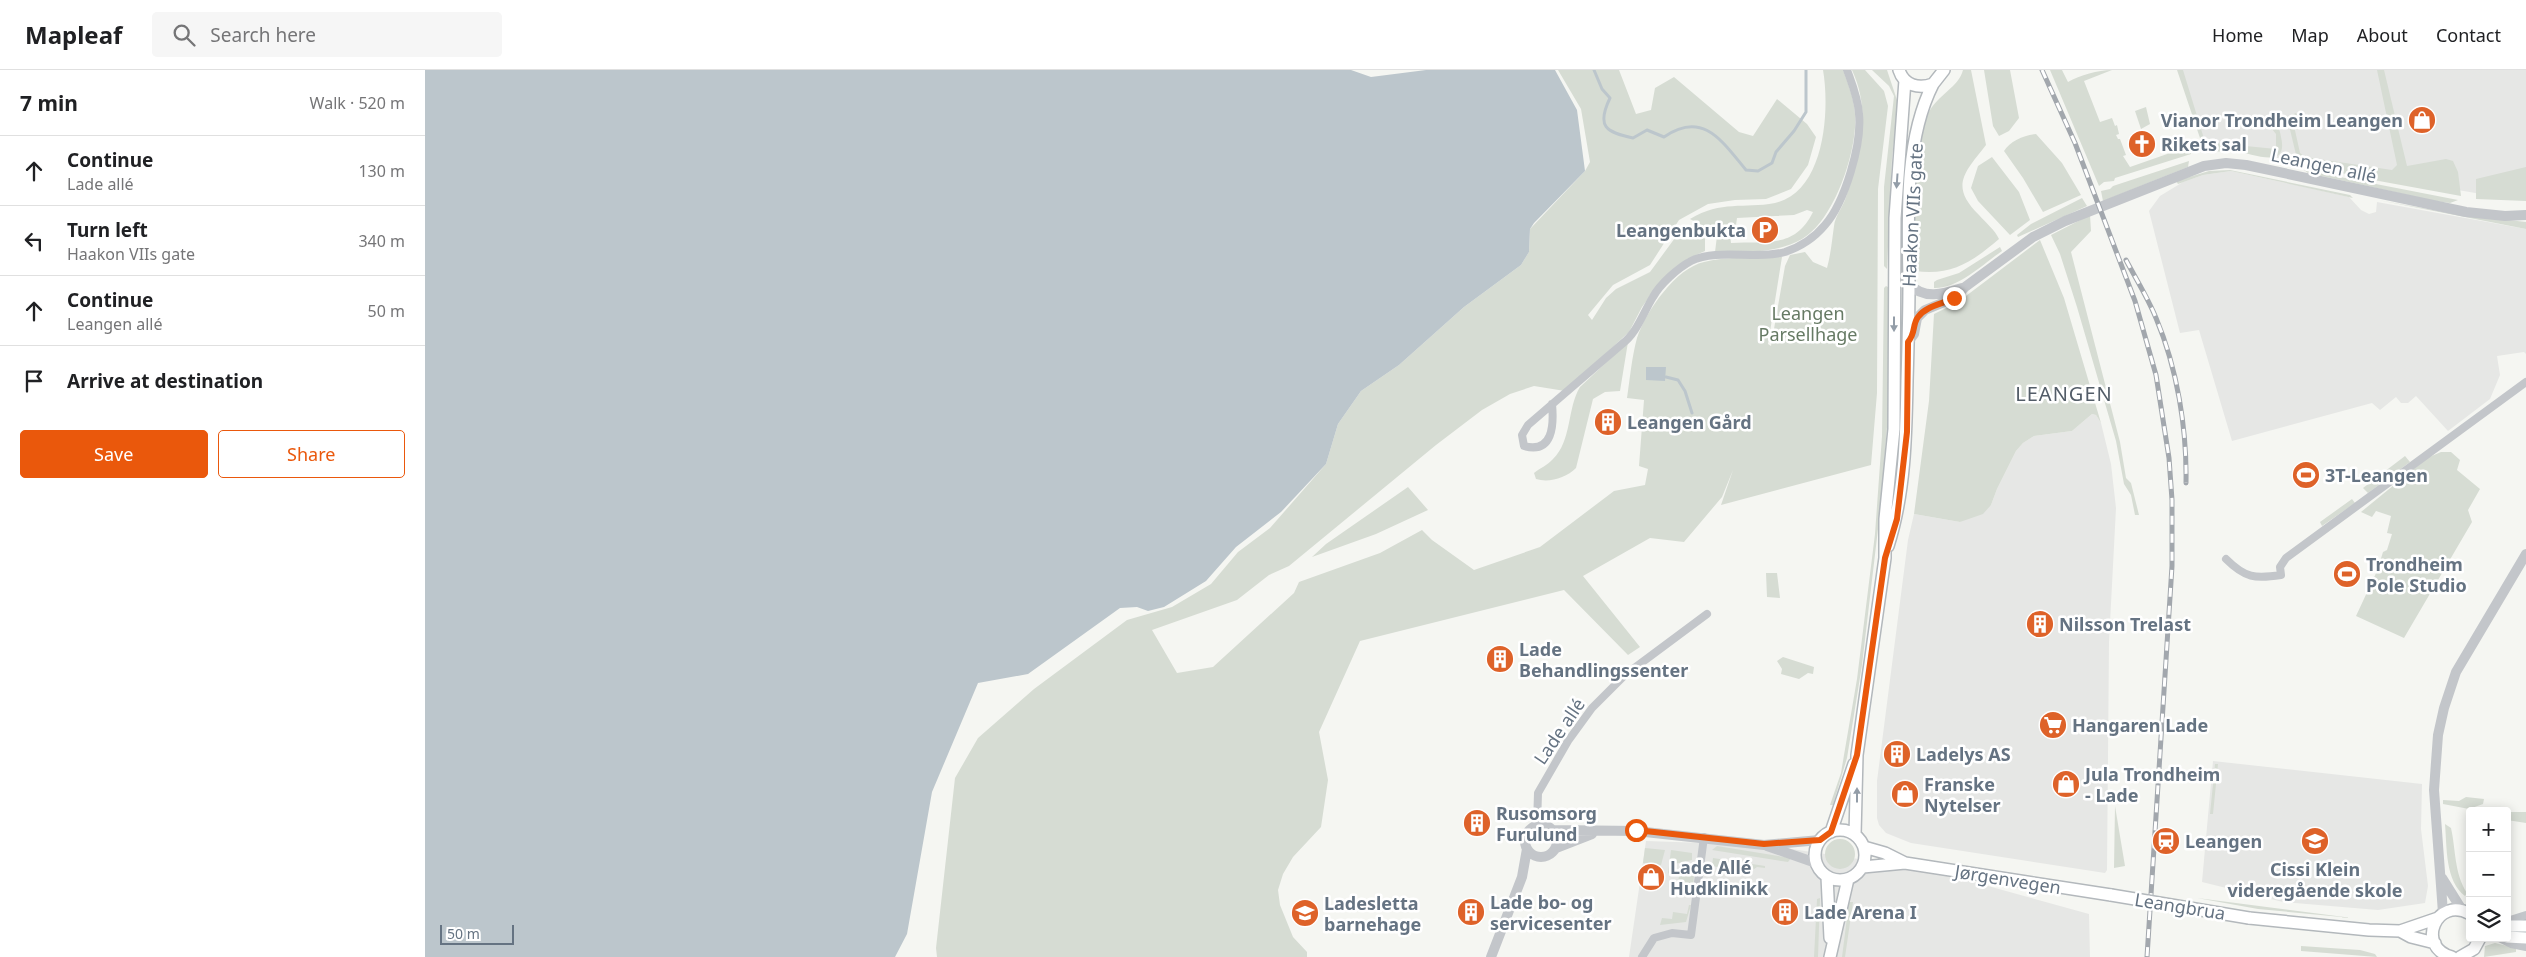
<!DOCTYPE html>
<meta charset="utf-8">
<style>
body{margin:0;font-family:"Noto Sans",sans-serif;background:#f6f6f6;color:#202124}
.controls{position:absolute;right:15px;bottom:15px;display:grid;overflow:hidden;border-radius:5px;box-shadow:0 2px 12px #0003}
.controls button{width:45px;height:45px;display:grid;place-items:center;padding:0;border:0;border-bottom:1px solid #e0e0e0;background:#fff;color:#202124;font:25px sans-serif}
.scale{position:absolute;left:15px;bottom:12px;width:74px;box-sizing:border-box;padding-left:5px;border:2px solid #657382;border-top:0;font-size:14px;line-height:18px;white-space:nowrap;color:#657382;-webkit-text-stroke:4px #fff;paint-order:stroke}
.stop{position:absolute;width:15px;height:15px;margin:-11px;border:4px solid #ea580c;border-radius:50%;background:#fff}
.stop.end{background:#ea580c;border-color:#fff;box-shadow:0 1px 5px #0008}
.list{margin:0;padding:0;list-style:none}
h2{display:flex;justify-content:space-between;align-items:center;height:65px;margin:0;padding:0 20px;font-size:21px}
h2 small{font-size:16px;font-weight:400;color:#757577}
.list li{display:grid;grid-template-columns:32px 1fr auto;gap:15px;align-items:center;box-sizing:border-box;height:70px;padding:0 20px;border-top:1px solid #e0e0e0}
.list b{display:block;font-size:19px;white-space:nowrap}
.list p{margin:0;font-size:16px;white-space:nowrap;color:#757577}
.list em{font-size:16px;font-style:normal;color:#757577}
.actions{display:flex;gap:10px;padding:15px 20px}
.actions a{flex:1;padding:11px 0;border:1px solid #ea580c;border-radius:5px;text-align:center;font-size:18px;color:#ea580c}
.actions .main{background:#ea580c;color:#fff}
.icon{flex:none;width:28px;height:28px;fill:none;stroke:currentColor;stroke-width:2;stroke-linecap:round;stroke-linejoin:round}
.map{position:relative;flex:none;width:2101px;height:887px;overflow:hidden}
header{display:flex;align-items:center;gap:30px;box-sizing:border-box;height:70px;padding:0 25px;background:#fff;border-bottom:1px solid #e0e0e0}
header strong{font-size:24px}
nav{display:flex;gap:28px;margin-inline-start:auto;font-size:18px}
.search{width:350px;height:45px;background:#f6f6f6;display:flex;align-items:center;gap:12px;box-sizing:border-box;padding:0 18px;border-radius:5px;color:#757577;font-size:19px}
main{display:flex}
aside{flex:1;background:#fff}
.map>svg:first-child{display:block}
</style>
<header>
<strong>Mapleaf</strong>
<div class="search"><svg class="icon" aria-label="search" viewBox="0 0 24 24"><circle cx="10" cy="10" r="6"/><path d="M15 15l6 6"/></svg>Search here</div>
<nav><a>Home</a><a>Map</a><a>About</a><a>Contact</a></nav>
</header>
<main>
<aside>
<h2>7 min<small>Walk · 520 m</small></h2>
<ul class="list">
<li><svg class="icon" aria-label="ahead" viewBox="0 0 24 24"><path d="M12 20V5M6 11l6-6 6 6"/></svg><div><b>Continue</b><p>Lade allé</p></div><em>130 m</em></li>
<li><svg class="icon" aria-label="left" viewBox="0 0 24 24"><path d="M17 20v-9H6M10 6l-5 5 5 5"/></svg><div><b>Turn left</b><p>Haakon VIIs gate</p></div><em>340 m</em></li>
<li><svg class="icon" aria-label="ahead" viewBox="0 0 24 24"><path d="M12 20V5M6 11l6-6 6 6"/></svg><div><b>Continue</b><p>Leangen allé</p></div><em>50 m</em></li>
<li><svg class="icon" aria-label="arrive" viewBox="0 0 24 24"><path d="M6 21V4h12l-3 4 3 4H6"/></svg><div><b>Arrive at destination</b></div></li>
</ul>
<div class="actions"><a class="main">Save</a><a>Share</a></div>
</aside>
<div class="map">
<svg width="2101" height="887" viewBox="0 0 2101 887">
<rect width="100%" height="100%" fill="#f5f6f2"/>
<path fill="#e6e7e5" d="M1754 0H2101V112L2056 124 1792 78 1781 80Z
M1806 101 1924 127 1936 140 1944 144 1951 142 1952 132 2101 159V284L2099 282 2072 286 2075 305 2065 329 2023 361 1991 326 1983 333H1976L1971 327 1955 340 1947 333 1807 371 1774 260 1755 263 1724 141 1735 126 1758 112 1778 105Z
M1667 344 1671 345 1676 353 1686 394 1691 438 1684 572 1682 800 1680 803 1486 773 1461 763 1454 755 1452 748V711L1483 470 1489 444 1535 452 1566 435 1572 419 1591 381 1598 373 1609 366 1647 361Z
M1788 691 1997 714 1996 759 2003 816 2000 833 1953 840 1858 832 1777 812Z
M1221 771 1339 775 1454 792 1480 793 1664 844 1665 887H1204Z"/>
<path fill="#d6dcd3" d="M1133 0H1194L1211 44 1226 40 1230 18 1249 7 1314 62 1328 66 1352 29 1382 54 1391 67 1383 95 1366 119 1341 129 1310 130 1283 134 1254 150 1225 195 1188 215 1163 245 1167 250 1181 228 1191 219 1225 202 1258 157 1272 158 1280 169V181L1262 189 1234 214 1217 237 1204 262 1140 321 1109 316 1085 324 1057 340 1011 375 864 496 844 505 812 530 727 560 752 603 788 597 869 523 874 512 955 483 997 460 1007 470 1049 500 1115 477 1189 421 1220 415 1223 399 1214 396 1219 330 1202 328C1205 308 1207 286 1212 268 1221 241 1251 198 1279 192 1304 186 1332 188 1357 187L1343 274 1346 276 1360 196 1365 185 1380 182 1388 192 1402 198C1406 183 1407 170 1409 156 1410 146 1418 137 1421 127 1435 85 1447 43 1427 0H1440L1459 21 1463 36 1453 119 1452 323 1446 395 1296 435 1308 400 1297 427 1259 472 1225 468 1158 506 1215 577 1203 585 1139 520 935 571 894 662 903 710 896 757 868 787 858 804 853 820 855 835 868 867 882 882V887H512L511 878 530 708 553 668 609 619 702 550 747 537 786 514 813 482 845 458 901 394 913 354 936 321 974 295 1039 237 1096 195 1104 182 1105 159 1160 101 1165 92 1156 39Z
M1398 0H1418C1423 14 1429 28 1430 44 1433 80 1409 151 1377 169 1351 184 1318 182 1290 182L1292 166 1305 164 1306 173C1341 171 1370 179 1388 142L1382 140 1369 145 1312 148 1311 155 1284 159 1265 149C1297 130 1318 139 1350 133 1400 122 1405 40 1398 0Z
M1447 0H1462L1472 30V45L1467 88 1462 199 1459 196V117L1469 26 1464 16Z
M1538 0H1546L1561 75C1540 102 1524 116 1554 145 1561 153 1570 160 1574 169 1547 192 1527 206 1490 201 1490 157 1486 84 1503 44 1512 25 1534 17 1538 0Z
M1559 0H1585L1594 48 1584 61 1574 66 1568 56Z
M1625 0H1637L1643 12C1655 5 1673 0 1687 0L1659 11 1675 52 1687 48 1690 56 1692 55 1694 64 1691 65 1693 69H1695L1701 85 1698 86 1705 97 1765 76 1766 84 1690 108 1689 111 1679 112 1674 116Z
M1752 0H1758L1780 72 1851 79V64L1843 54 1846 52C1853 54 1855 60 1856 67 1864 101 1828 83 1809 81 1801 80 1791 83 1782 81L1776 71Z
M1952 0H1959L1982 96 2021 89 2028 91 2033 102 2036 126 1943 109 1873 93 1862 47 1871 43 1872 45 1867 47 1875 83 1880 87 1967 100 1972 95Z
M1721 37 1725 54 1716 59 1710 41Z
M1611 64 1637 93 1656 125 1618 142 1598 108 1579 81C1585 71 1599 65 1611 64Z
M1567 87 1594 122 1605 150 1585 165 1553 131 1546 118 1553 96Z
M1764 91 1763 97 1678 131 1676 121 1685 119 1688 116Z
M2101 97V131L2051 129V109Z
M1805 100 1925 125 1928 128 1806 101 1778 105 1753 114 1751 111 1784 101Z
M1879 100 2033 130 2025 133 2010 131 1883 103Z
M1657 128 1662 136 1593 167 1592 165 1606 154Z
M1953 130 2030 144 2101 152V159Z
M1665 145 1666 161 1646 182 1695 372 1701 408 1706 413 1714 445H1710L1706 425 1699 414 1691 371 1652 237 1635 184 1626 165Z
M1615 170 1639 228 1676 353 1671 345 1667 344 1647 361 1609 366 1598 373 1591 381 1572 419 1566 435 1558 444 1535 452 1489 444 1504 331 1509 244 1533 232Z
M1575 177 1577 181C1558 194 1533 219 1509 218V212L1512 210 1534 203Z
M1461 216 1463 217V345L1455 442 1437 595 1422 688 1408 735H1405L1416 703 1419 685 1432 609 1450 464 1457 366 1459 218Z
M1203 272 1195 321 1180 322 1168 329 1151 398C1141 408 1124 413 1111 409L1109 403C1115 398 1123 395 1128 389 1147 371 1142 338 1155 317Z
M2016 382H2026L2035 390 2032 400 2055 419 2043 440 2047 452 1979 568 1931 546 1952 501 1958 482 1962 480 1967 464 1962 463 1966 446 1951 441 1947 447 1936 442 2002 388Z
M1980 386 1985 392 1943 423 1938 418Z
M983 417 1003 440 951 464 887 487 901 474Z
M1927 429 1930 433 1897 456 1895 452Z
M1341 503H1352L1355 528 1342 527Z
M1358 587 1389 597 1388 604 1383 603 1374 609 1356 604 1357 599 1352 591Z
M1790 694H1793L1788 744H1785Z
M2041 727 2059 729 2058 734 2044 739 2018 734V730L2034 731Z
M1690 736 1700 796 1689 798Z
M2082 742H2101V753L2082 750Z
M2020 754 2026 758C2031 780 2029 803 2042 823L2040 826C2020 811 2022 777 2020 754Z
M1400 784a15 15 0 1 1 30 0a15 15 0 1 1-30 0Z
M1292 776 1366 788 1363 792 1287 780Z
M1220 778 1240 780 1236 795 1218 793Z
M1246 780 1267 783V790L1249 794 1243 804Z
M1288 788 1340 796V798L1332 797 1325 802 1320 798 1307 795 1304 799 1287 796Z
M1259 802 1267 803 1269 806 1267 826H1265L1266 815 1253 813 1254 806Z
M1395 828 1393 887H1389L1392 829Z
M1772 828 1927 848 1833 839Z
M1424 832H1428L1420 887H1417Z
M1264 835H1266L1261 852 1235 855 1237 848 1247 849 1248 842 1262 844Z
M2070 873 2091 878V882L2059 887 2060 876Z
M1876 876 1935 880 1950 884 1952 887 1876 881Z"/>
<path fill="#bcc6cc" d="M0 0H926L946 7 1001 0H1130L1152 40 1160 101 1109 153 1105 159 1104 182 1096 195 1039 237 974 295 936 321 913 354 901 394 856 442 811 477 781 511 739 537 723 541 712 537 695 538 603 604 553 613 507 722 482 864 470 887H0Z
M1221 297H1241L1240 311 1221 310Z"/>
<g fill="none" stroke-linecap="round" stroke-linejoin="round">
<path stroke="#bcc6cc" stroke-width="3" d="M1169 0 1177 19 1185 28C1171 57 1181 62 1208 68L1222 60 1239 67C1278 40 1297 71 1321 100L1333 101 1347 93 1351 82 1369 61 1381 42V0
M1241 307 1253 310 1260 321 1267 343"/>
<defs>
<path id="secondary" d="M1474 0C1479 16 1494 19 1508 14L1519 0
M1463 476C1480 423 1481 366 1482 311 1483 278 1484 245 1484 212 1483 148 1479 71 1508 14
M1390 785a25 25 0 1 1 50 0a25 25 0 1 1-50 0Z
M1406 762 1429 694
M1430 765 1432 685 1460 488V449L1469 359 1470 148 1480 10
M1439 777 1460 783 1480 793
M1438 797 1480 793 1686 825
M1402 807 1405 868
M1824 848 1944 860 1975 861 2013 848
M2082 856H2101
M1975 861 1986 867 2010 873
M2082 867 2101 868
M1405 887 1423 809
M2027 887C1990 877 2011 825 2045 844
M2035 887 2049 879 2055 868"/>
</defs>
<use href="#secondary" stroke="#b3b8bc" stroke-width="14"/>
<path stroke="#c3c6ca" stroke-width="8" d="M1127 334C1129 355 1128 384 1099 376L1097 365 1103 355 1197 274C1212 263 1218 243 1228 227 1235 214 1253 198 1266 191 1292 178 1332 190 1360 182 1375 177 1390 167 1400 155 1420 132 1437 74 1434 44 1433 28 1427 14 1422 0
M1801 489C1820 508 1830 509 1856 505L1855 497 1861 488 2101 312
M1112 755 1113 723 1143 671 1167 638 1200 605 1282 544
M2082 851 2101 845
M2074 868 2086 874 2101 877
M1217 887 1229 868 1247 863 1266 865 1279 767"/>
<path stroke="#c3c6ca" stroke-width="10" d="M1484 214C1499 230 1518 224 1537 218
M1483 272 1489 264 1492 248 1500 240 1529 228 1540 217 1608 167 1640 151 1779 96 1801 93 1821 95 2041 142 2080 146 2101 145
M1100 771a16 16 0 1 1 32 0a16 16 0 1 1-32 0Z
M1129 760 1211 761 1339 775 1395 770
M1342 776 1391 793
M1131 778 1167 764
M2017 808 2037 840
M2018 843 2009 720 2013 665 2019 638 2031 602 2101 484
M1066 887 1097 807 1102 779"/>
<use href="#secondary" stroke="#fff" stroke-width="11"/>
<defs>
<path id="rail" d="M1617 0 1650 73 1710 231 1731 305 1744 388 1747 430V496L1722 887
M1701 190C1711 209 1723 228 1731 248 1752 298 1762 358 1761 413"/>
</defs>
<use href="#rail" stroke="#a2a7ad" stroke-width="5"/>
<use href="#rail" stroke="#fff" stroke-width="3" stroke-dasharray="9" stroke-linecap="butt"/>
<defs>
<path id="secondary-bridge" d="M1686 825 1824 848"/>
</defs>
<use href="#secondary-bridge" stroke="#b3b8bc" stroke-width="14" stroke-linecap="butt"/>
<use href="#secondary-bridge" stroke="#fff" stroke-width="11"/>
</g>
<defs><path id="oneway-solid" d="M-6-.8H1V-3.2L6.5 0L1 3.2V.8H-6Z" transform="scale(1.25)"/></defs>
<g fill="#939da8">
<use href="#oneway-solid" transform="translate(1472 111) rotate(94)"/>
<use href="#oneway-solid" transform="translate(1469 254) rotate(90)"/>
<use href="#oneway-solid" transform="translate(1432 725) rotate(-90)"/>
</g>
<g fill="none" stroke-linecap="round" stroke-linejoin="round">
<path stroke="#ea580c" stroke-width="6" d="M1211 760 1339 774 1395 770 1406 762 1432 685 1460 488 1472 449 1482 362 1483 272C1491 263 1487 255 1493 247 1501 236 1518 234 1529 228"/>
</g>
<defs>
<symbol id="shop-disc" viewBox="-11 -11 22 22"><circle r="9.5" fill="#de6229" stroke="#fff"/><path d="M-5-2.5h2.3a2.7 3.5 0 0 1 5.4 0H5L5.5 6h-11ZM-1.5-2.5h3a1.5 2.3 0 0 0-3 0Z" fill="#fff"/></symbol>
<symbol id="church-disc" viewBox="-11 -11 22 22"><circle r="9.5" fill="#de6229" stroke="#fff"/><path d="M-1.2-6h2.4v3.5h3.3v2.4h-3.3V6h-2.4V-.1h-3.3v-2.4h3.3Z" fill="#fff"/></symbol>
<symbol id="parking-disc" viewBox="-11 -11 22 22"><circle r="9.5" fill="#de6229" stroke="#fff"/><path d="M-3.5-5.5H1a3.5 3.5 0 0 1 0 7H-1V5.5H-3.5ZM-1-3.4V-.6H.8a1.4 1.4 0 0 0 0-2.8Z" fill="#fff"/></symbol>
<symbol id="building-disc" viewBox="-11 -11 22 22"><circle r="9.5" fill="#de6229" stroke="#fff"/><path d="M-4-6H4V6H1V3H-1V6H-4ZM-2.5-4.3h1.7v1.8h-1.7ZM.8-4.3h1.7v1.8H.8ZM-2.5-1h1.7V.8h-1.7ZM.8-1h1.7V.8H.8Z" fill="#fff"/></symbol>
<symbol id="stadium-disc" viewBox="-11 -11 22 22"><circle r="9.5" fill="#de6229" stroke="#fff"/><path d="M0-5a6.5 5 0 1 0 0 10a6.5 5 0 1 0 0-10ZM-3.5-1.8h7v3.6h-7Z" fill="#fff"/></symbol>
<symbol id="supermarket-disc" viewBox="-11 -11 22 22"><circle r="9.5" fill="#de6229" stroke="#fff"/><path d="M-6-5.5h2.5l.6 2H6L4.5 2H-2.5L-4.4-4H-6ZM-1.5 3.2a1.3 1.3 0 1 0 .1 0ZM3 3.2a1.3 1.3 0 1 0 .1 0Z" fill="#fff"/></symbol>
<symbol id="station-disc" viewBox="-11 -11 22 22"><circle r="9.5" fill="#de6229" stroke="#fff"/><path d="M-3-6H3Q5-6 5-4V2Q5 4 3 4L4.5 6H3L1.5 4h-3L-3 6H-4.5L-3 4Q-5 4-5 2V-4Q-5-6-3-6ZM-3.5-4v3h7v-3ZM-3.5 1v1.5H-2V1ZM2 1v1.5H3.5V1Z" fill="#fff"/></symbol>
<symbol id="school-disc" viewBox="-11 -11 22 22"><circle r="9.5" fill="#de6229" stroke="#fff"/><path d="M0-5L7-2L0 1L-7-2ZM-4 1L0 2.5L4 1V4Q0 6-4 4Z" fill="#fff"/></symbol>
</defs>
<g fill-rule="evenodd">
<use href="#shop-disc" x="1981" y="34" width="32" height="32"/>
<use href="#church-disc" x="1701" y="58" width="32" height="32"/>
<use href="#parking-disc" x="1324" y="144" width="32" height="32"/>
<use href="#building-disc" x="1167" y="336" width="32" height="32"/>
<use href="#stadium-disc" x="1865" y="389" width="32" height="32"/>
<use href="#stadium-disc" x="1906" y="488" width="32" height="32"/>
<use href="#building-disc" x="1599" y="538" width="32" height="32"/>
<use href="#building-disc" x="1059" y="573" width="32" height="32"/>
<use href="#supermarket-disc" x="1612" y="639" width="32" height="32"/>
<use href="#building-disc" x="1456" y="668" width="32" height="32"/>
<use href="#shop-disc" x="1625" y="698" width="32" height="32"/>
<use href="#shop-disc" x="1464" y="708" width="32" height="32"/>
<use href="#building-disc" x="1036" y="737" width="32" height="32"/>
<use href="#station-disc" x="1725" y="755" width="32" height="32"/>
<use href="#school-disc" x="1874" y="755" width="32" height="32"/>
<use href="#shop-disc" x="1210" y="791" width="32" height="32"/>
<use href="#building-disc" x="1030" y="826" width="32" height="32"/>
<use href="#building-disc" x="1344" y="826" width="32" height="32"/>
<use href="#school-disc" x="864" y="827" width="32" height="32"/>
</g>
<g text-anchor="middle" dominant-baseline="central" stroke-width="5" stroke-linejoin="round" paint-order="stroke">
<g font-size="18" font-weight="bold" fill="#657382" stroke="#fff" text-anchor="start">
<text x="1978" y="50" text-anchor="end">Vianor Trondheim Leangen</text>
<text x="1736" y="74">Rikets sal</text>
<text x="1321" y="160" text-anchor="end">Leangenbukta</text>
<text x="1202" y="352">Leangen Gård</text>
<text x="1900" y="405">3T-Leangen</text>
<text x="1941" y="494">Trondheim<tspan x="1941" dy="21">Pole Studio</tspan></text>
<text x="1634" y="554">Nilsson Trelast</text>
<text x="1094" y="579">Lade<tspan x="1094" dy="21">Behandlingssenter</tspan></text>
<text x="1647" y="655">Hangaren Lade</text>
<text x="1491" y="684">Ladelys AS</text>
<text x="1660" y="704">Jula Trondheim<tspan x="1660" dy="21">- Lade</tspan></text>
<text x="1499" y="714">Franske<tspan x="1499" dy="21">Nytelser</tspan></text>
<text x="1071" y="743">Rusomsorg<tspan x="1071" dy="21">Furulund</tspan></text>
<text x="1760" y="771">Leangen</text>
<text x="1245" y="797">Lade Allé<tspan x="1245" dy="21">Hudklinikk</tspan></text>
<text x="1890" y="799" text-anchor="middle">Cissi Klein<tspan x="1890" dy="21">videregående skole</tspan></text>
<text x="1065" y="832">Lade bo- og<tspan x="1065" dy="21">servicesenter</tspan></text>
<text x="899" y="833">Ladesletta<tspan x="899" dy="21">barnehage</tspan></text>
<text x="1379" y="842">Lade Arena I</text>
</g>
<g font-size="18" fill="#657382" stroke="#fff">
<text transform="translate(1899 95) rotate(12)">Leangen allé</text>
<text transform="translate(1487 145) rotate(-87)">Haakon VIIs gate</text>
<text transform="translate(1134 661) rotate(-56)">Lade allé</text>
<text transform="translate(1583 809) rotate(9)">Jørgenvegen</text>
<text transform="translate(1755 836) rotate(9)">Leangbrua</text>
</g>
<g font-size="18" fill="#667a64" stroke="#fff">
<text x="1383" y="243">Leangen<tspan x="1383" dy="21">Parsellhage</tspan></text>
</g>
<g font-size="20" letter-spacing="1" fill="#535d68" stroke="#fff">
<text x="1639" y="323">LEANGEN</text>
</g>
</g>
</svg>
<div class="controls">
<button>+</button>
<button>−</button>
<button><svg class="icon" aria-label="layers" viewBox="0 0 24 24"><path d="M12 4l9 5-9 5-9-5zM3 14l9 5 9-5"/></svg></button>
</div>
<div class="scale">50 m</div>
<div class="stop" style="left:1211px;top:760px"></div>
<div class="stop end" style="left:1529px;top:228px"></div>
</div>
</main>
